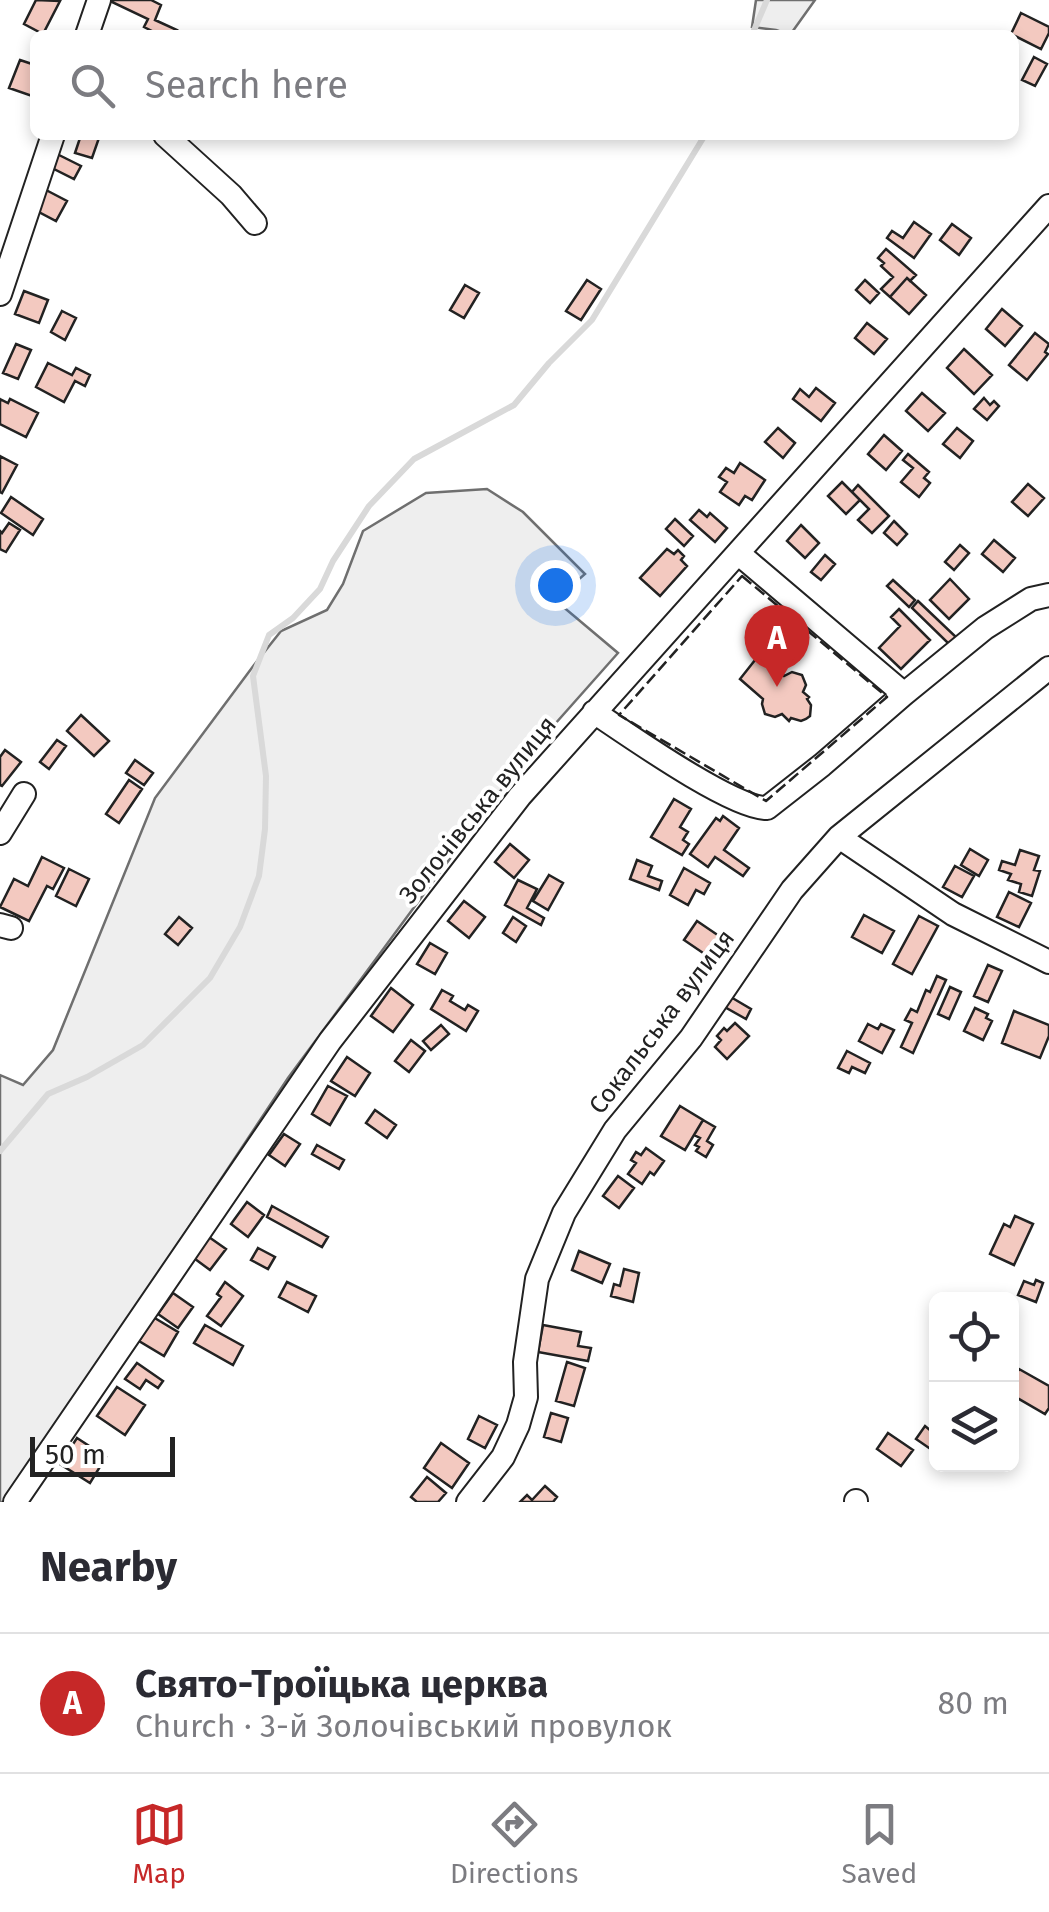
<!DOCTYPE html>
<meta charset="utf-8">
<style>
body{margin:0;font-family:"Fira Sans",sans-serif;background:#f2f2f3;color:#2b2b33}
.controls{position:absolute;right:30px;bottom:30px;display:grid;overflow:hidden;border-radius:15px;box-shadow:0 5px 15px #0003}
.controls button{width:90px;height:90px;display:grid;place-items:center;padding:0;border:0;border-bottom:2px solid #e1e1e2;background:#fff;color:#2b2b33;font:50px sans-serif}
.scale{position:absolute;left:30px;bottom:25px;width:145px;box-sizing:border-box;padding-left:10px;border:5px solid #222;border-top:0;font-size:28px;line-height:35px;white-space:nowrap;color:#222;-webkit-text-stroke:8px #fff;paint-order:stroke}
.you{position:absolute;left:555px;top:585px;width:35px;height:35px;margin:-25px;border:8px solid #fff;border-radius:50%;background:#1a73e8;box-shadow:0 0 0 15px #1a73e833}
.badge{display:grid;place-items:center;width:65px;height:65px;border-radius:50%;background:#c62828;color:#fff;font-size:32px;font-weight:700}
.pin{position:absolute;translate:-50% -82px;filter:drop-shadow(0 2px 5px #0008)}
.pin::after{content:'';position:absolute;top:52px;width:35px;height:30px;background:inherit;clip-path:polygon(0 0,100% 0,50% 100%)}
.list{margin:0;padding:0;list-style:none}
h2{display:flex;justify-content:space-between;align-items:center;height:130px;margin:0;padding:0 40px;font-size:42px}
h2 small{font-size:32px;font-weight:400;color:#7c7c81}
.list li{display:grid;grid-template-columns:65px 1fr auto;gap:30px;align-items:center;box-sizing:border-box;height:140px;padding:0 40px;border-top:2px solid #e1e1e2}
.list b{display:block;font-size:38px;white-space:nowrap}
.list p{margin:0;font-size:32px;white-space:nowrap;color:#7c7c81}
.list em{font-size:32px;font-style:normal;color:#7c7c81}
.icon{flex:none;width:55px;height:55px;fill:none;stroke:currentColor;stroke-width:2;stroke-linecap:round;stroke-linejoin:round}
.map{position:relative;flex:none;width:1049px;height:1502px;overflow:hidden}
.search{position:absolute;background:#fff;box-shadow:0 5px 15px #0003;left:30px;right:30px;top:30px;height:110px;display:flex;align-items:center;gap:25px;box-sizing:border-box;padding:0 35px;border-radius:15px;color:#7c7c81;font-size:38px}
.sheet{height:270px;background:#fff}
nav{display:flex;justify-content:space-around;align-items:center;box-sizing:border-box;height:140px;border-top:2px solid #e1e1e2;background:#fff;font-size:28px;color:#7c7c81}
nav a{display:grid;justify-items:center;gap:5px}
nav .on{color:#c62828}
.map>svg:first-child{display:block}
</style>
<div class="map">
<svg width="1049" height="1502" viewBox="0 0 1049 1502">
<rect width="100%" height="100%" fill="#fff"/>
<path fill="#eee" stroke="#6f6f6f" stroke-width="2.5" d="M756 0H815L790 35 776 30 752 27Z
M487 489 523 512 585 574 555 600 618 653 547 733 497 795 288 1078 146 1292 21 1502H0V1075L23 1085 53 1050 155 798 254 665 281 631 327 610 343 584 363 531 426 493Z"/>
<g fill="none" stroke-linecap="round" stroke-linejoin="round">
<path stroke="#d9d9d9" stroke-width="6" d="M752 35 767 0
M0 1151 48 1094 87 1077 143 1045 210 978 240 927 259 876 265 829 266 776 253 676 269 635 293 618 320 589 333 561 369 506 414 459 514 405 549 363 592 320 705 135"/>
</g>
<path fill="#f3c9c0" stroke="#222" stroke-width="2.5" d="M36 0 60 1 43 34 24 24Z
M108 0H151L161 5 155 20 177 30 174 35H160L144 27 148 19Z
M1021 13 1049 27V33L1041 49 1011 34Z
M1034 57 1047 64 1035 86 1022 80Z
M20 60 35 65V97L9 88Z
M81 135H100L92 158 75 153Z
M57 154 81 166 74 179 50 167Z
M46 190 67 201 56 221 35 210Z
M914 222 931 234 914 258 887 238 892 231 903 238Z
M952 224 971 238 959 255 940 240Z
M886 249 916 275 910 281 907 278 890 297 881 289 893 277 881 266 884 263 878 258Z
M907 278 926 295 909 314 890 297Z
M587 280 601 289 581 320 566 311Z
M865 280 879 293 870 303 856 290Z
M465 285 479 293 464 318 450 310Z
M24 291 48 300 39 323 15 314Z
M1002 309 1022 326 1005 346 986 329Z
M62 311 76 318 65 340 51 332Z
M867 323 887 339 874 354 855 338Z
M1035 333 1049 344 1045 352 1048 354 1027 380 1009 365Z
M16 344 31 350 18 379 3 373Z
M964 349 992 375 974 394 947 368Z
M48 363 72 375 76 368 90 375 85 386 75 381 64 402 36 387Z
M816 388 835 403 821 421 793 399 800 389 809 397Z
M922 393 945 413 928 431 906 411Z
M984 398 990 405 994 401 999 406 987 420 974 409Z
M0 399 8 403 10 399 38 413 26 437 0 424Z
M778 428 795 443 783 458 765 442Z
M957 428 973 441 960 458 943 444Z
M884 435 902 451 886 470 868 454Z
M908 454 929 472 924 478 930 483 919 497 901 482 913 468 903 460Z
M0 456 17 465 2 493 0 492Z
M740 463 765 480 752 500 745 496 739 505 720 492 727 482 719 477 726 468 734 473Z
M842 482 860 500 846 514 828 496Z
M1028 484 1044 498 1028 516 1012 502Z
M858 485 889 516 872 533 858 520 869 509 852 492Z
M11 497 43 519 33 535 1 513Z
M699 510 707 517 710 513 727 528 715 542 690 520Z
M675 519 693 536 684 546 666 529Z
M894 521 907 534 897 545 884 533Z
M9 523 20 530 6 552 0 549V531L2 533Z
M801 525 819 543 805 558 787 541Z
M994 540 1015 558 1003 572 982 554Z
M960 545 969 553 954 570 945 562Z
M667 549 674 554 678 550 684 556 681 560 687 566 660 596 640 578Z
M825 555 835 564 821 580 811 572Z
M950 579 969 599 949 619 930 600Z
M893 580 915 600 909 607 887 586Z
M918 601 957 638 950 645 912 608Z
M899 609 930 640 901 669 879 648 900 626 891 617Z
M759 655 784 676 792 672 802 675 806 685 803 692 809 697 807 699 811 705 810 716 806 719 801 721 791 718 789 721 782 714 775 717 765 714 762 704 763 699 740 679Z
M81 715 109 741 94 756 67 731Z
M57 740 66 746 49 769 40 762Z
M5 750 21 762 2 786 0 785V757Z
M135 760 153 773 144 785 126 773Z
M129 780 142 789 119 823 106 814Z
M674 799 691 809 680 827 688 832 683 840 689 844 682 855 651 837Z
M723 816 739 828 724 850 749 868 743 876 715 857 708 867 690 854 716 818 720 821Z
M510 844 529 860 514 878 495 862Z
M970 849 988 860 979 876 961 865Z
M1020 850 1039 856 1034 870 1040 871 1032 896 1019 892 1021 884 1008 880 1011 874 999 870 1002 861 1015 865Z
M42 857 64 868 53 889 47 886 29 921 0 907 14 879 28 886Z
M637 860 652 866 648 876 662 881 659 890 630 879Z
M955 866 974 876 962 897 943 887Z
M684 868 710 883 704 894 696 890 688 905 670 895Z
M69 869 89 879 76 906 56 896Z
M549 875 563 883 548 910 533 901Z
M518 880 537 889 527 908 544 918 541 925 505 905Z
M1009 892 1031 903 1019 927 997 917Z
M464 901 485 917 469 938 448 921Z
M864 915 894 931 882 953 852 937Z
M919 916 938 926 912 974 893 964Z
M179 917 192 928 178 945 165 934Z
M513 917 526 926 516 942 503 933Z
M697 921 725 940 712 959 684 940Z
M430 943 447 953 435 974 417 964Z
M988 965 1002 971 988 1002 974 996Z
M937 976 946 980 913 1053 901 1047 912 1023 905 1020 911 1009 917 1012 926 990 930 992Z
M950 987 961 992 949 1019 938 1014Z
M391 988 413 1005 393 1032 371 1016Z
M442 990 453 996 450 1001 465 1010 468 1005 478 1011 466 1031 431 1009Z
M729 996 751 1009 746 1019 723 1006Z
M975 1008 988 1014 986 1018 992 1021 983 1040 964 1031Z
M1014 1011 1049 1025V1036L1040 1058 1002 1043Z
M735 1023 749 1036 727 1059 715 1047 721 1040 717 1036 724 1028 727 1031Z
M868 1024 878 1029 881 1024 894 1030 882 1053 859 1041Z
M441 1025 449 1034 431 1050 423 1041Z
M411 1040 425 1051 409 1072 395 1061Z
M847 1051 870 1063 865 1073 852 1067 849 1073 838 1068Z
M347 1057 370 1073 355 1096 331 1081Z
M328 1086 347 1096 330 1125 312 1114Z
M680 1106 703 1120 685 1150 661 1136Z
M375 1110 396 1125 387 1138 366 1123Z
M703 1120 715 1127 707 1141 713 1145 706 1157 696 1151 699 1147 695 1145 700 1138 694 1135Z
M284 1134 300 1144 285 1166 269 1155Z
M317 1145 344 1160 339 1169 312 1154Z
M646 1148 664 1161 654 1175 650 1172 642 1184 628 1174 636 1163 631 1160 636 1152 641 1155Z
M618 1176 634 1188 619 1208 603 1196Z
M247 1202 264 1215 248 1237 231 1224Z
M272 1206 328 1237 322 1247 267 1217Z
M1015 1216 1033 1224 1014 1265 990 1254 1004 1224 1010 1227Z
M206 1235 226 1249 210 1270 191 1256Z
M258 1248 275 1257 268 1269 251 1260Z
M579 1251 610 1264 602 1283 572 1270Z
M624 1269 639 1273 633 1302 611 1296 614 1284 620 1286Z
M1036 1280 1043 1283 1036 1302 1018 1295 1024 1281 1034 1285Z
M225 1282 243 1296 221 1326 207 1316 221 1297 217 1294Z
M287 1282 316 1296 308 1312 279 1297Z
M173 1293 193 1307 178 1328 158 1314Z
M153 1317 178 1332 164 1356 139 1341Z
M205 1325 243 1346 233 1365 194 1343Z
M543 1325 581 1332 578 1346 591 1348 588 1361 538 1352Z
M567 1362 585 1368 574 1406 556 1401Z
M137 1363 163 1381 158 1388 146 1380 140 1389 125 1379Z
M1019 1369 1049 1386V1408L1045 1414 1012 1395V1375L1015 1377Z
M117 1387 145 1405 125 1435 97 1416Z
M551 1413 568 1418 561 1442 544 1437Z
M479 1416 497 1425 485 1448 468 1439Z
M925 1426 936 1435V1443L932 1450 916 1439Z
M888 1433 913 1450 901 1466 877 1449Z
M77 1438 106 1457 90 1483 60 1464Z
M441 1443 469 1463 452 1488 424 1468Z
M427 1477 446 1493 438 1502H417L411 1497Z
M545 1486 557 1497 553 1502H520L527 1495 532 1500Z"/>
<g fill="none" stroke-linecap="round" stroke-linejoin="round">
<defs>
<path id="minor" d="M87 35 99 0
M165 135 231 195 255 223
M0 294 53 135
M738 553 904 694
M594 712C627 734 733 809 767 808L822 765 904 694 985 628 1031 599 1049 595
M0 833 24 794
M839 837 953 914 1049 962
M0 925 11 928
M856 1501V1502
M15 1502 330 1041 520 796 1049 206
M468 1502 503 1457 518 1425 526 1397 525 1362 537 1279 564 1213 615 1130 691 1038 792 890 839 837 1049 668"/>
</defs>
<use href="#minor" stroke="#222" stroke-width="26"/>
<use href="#minor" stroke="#fff" stroke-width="22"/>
<path stroke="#222" stroke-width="2.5" stroke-dasharray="12 5" stroke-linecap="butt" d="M742 576 887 697 766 801 619 715Z"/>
</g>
<g text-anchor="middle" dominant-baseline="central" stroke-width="8" stroke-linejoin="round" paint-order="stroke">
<g font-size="25" fill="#222" stroke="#fff">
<text transform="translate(478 810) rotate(-51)">Золочівська вулиця</text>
<text transform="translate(662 1022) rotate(-53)">Сокальська вулиця</text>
</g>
</g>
</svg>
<div class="controls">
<button><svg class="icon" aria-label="locate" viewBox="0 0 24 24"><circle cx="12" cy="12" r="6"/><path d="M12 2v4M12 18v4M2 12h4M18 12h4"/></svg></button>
<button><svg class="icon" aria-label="layers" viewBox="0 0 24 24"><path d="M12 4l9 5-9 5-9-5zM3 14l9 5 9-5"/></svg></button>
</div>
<div class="scale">50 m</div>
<div class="you"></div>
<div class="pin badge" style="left:777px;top:687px">A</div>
<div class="search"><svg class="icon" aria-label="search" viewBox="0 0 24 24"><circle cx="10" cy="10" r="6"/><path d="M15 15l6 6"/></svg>Search here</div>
</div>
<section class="sheet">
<h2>Nearby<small></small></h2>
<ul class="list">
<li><span class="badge">A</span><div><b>Свято-Троїцька церква</b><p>Church · 3-й Золочівський провулок</p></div><em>80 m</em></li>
</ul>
</section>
<nav>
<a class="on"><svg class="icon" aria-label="map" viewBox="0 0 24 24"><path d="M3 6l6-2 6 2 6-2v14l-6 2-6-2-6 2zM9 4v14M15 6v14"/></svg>Map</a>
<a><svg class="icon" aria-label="directions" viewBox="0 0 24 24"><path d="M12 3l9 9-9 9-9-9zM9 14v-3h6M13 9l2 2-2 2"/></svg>Directions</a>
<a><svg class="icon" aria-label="saved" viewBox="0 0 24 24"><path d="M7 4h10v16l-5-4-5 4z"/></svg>Saved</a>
</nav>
